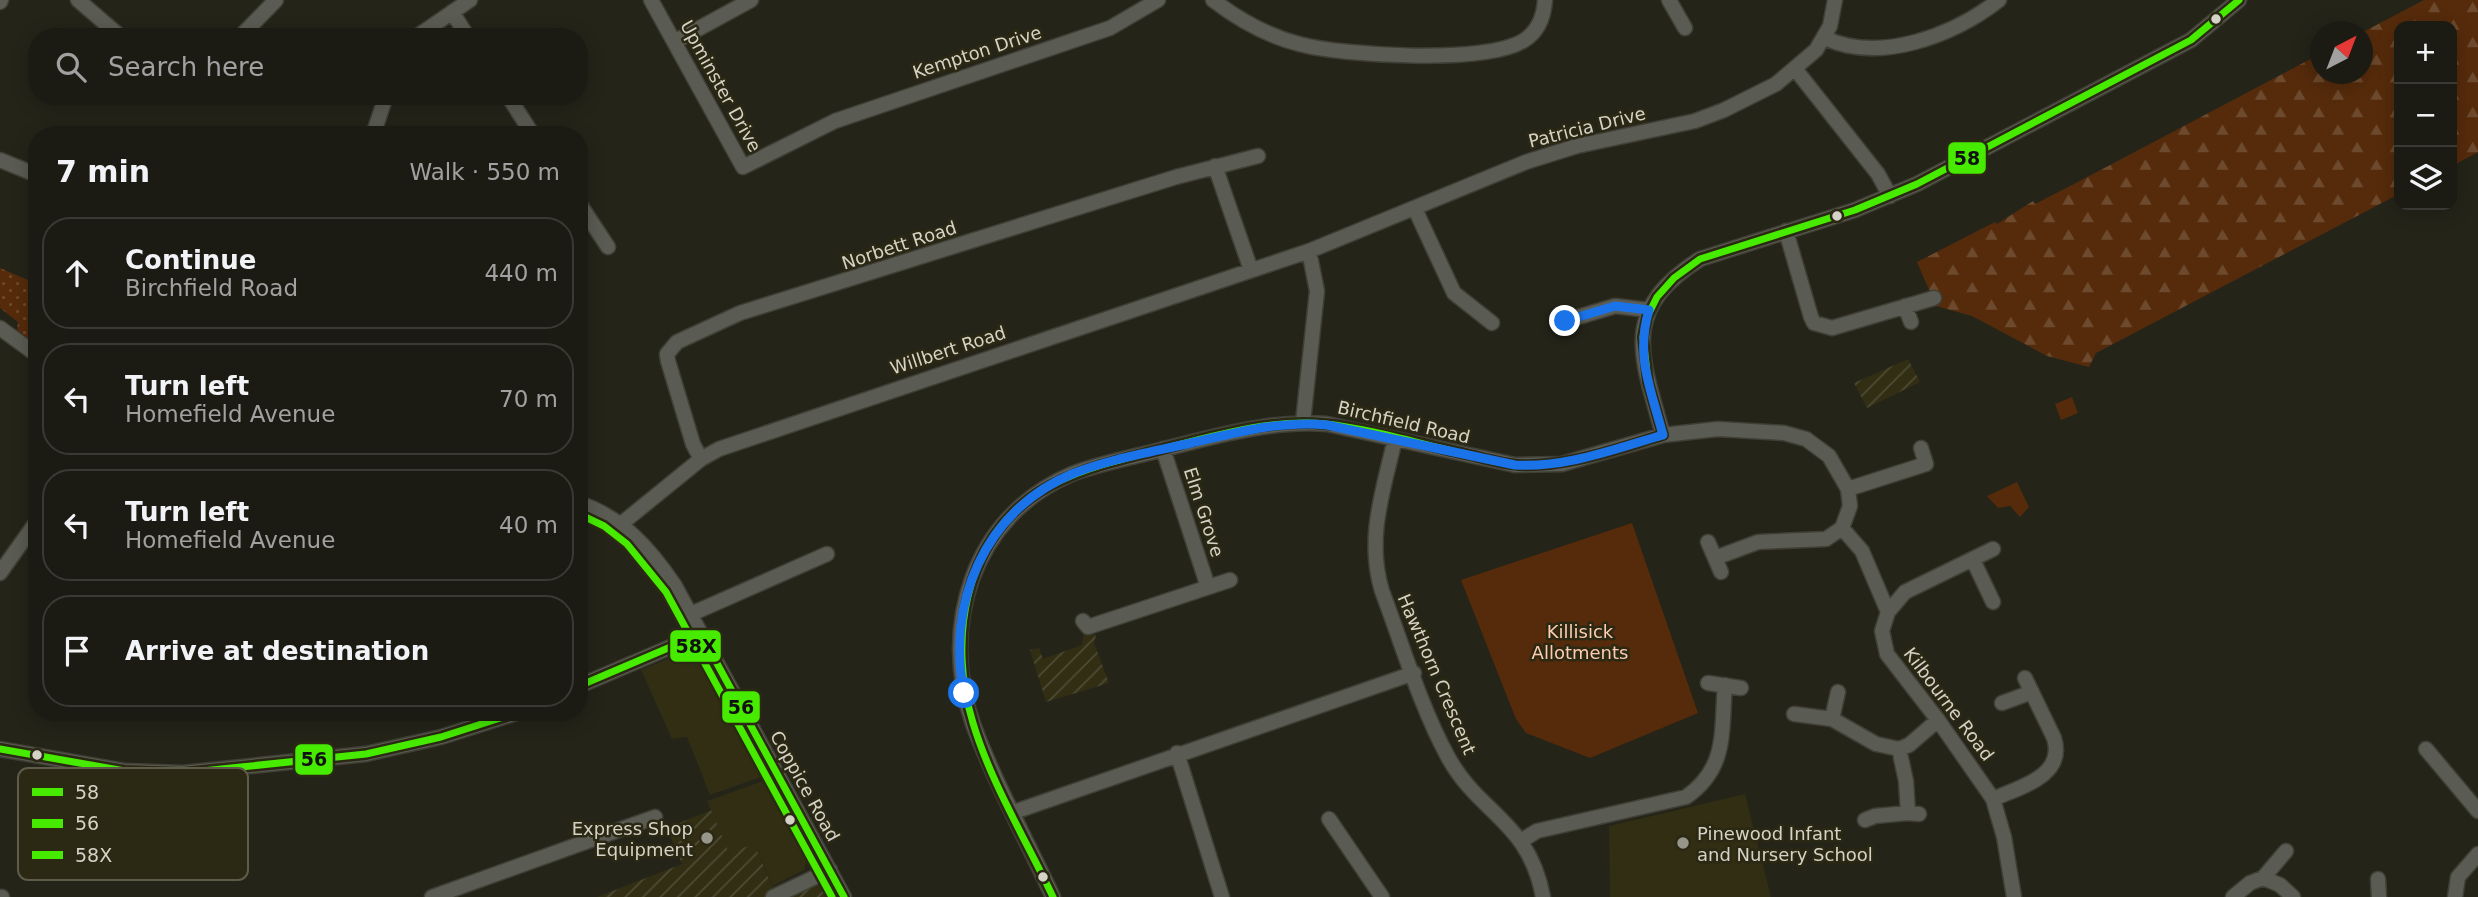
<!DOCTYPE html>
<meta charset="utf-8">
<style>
body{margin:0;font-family:"DejaVu Sans",sans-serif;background:#292821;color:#f1f3f6}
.controls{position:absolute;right:21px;top:21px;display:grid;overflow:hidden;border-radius:14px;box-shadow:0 4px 18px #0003}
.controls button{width:63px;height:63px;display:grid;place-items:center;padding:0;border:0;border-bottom:2px solid #3a3933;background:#1c1b13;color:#f1f3f6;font:35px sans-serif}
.compass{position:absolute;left:2310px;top:21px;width:63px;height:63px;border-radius:50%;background:#1c1b13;box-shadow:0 4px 18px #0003;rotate:42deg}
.stop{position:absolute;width:21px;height:21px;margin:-16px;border:5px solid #1a73e8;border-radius:50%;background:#fff}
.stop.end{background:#1a73e8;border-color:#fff;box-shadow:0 2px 7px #0008}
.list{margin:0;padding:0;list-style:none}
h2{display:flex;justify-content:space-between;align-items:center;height:91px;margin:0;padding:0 28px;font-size:30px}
h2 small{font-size:23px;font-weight:400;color:#a0a1a0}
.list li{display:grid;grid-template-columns:46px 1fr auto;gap:21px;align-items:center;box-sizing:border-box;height:112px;margin:0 14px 14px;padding:0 14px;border:2px solid #3a3933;border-radius:28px}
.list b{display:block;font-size:26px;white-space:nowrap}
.list p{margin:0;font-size:23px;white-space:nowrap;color:#a0a1a0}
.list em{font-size:23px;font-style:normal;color:#a0a1a0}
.icon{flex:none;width:38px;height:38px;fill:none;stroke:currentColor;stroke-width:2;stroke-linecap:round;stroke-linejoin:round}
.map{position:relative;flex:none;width:2478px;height:897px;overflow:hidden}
.search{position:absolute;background:#1c1b13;box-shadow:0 4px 18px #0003;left:28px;top:28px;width:560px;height:77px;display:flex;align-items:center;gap:18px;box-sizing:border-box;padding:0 24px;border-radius:28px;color:#a0a1a0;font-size:26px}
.panel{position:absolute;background:#1c1b13;box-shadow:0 4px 18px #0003;left:28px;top:126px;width:560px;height:595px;border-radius:28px}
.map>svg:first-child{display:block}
</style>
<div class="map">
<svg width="2478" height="897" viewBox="0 0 2478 897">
<defs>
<pattern id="industrial-furrows" width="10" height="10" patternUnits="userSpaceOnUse" patternTransform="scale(1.75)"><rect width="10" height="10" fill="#312e14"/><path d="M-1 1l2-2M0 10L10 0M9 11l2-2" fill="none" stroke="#4e4b35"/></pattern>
<pattern id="grass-dots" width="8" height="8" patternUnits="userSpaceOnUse" patternTransform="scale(1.75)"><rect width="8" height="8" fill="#552b0b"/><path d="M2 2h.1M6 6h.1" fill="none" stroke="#6d492d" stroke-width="1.8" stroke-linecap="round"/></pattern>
<pattern id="forest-firs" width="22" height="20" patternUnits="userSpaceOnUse" patternTransform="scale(1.75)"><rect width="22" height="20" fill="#552b0b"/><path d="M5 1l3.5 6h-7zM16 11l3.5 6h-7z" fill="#6d492d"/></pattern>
</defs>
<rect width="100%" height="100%" fill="#252419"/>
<path fill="#312e14" d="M684 652 697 656 761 777 710 795 687 737 672 739 641 670Z
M763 781 807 859 804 870 773 886 754 844 729 854 707 801Z
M1745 794 1771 897H1610L1609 826Z"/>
<path fill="url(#industrial-furrows)" d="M1908 359 1920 382 1867 408 1854 383Z
M1084 633 1096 635 1094 643 1109 683 1046 702 1030 650 1039 648 1043 659 1082 645Z
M711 810 729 853 754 844 777 897H597L682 864 667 828Z
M814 885 825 887 830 897H790Z"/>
<path fill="url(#grass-dots)" d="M0 268 37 284V345L17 332 18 322 0 308Z"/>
<path fill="url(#forest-firs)" d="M2424 0H2478V152L2452 166V26H2399V194L2096 353 2089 367 2047 356 1972 316 1936 306 1917 262 1995 222 1997 224 2033 201 2035 204 2076 183 2320 54V74H2362L2363 32Z"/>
<path fill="#552b0b" d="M2072 397 2078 413 2061 420 2055 404Z
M2017 482 2029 507 2020 517 2010 506 1998 508 1987 496Z
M1632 523 1698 713 1590 758 1526 733 1516 719 1461 580Z"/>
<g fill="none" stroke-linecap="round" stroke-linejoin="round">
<defs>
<path id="minor" d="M78 0 121 37
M651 0 743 167 835 121 1110 28 1158 0
M1213 0C1239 20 1268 36 1299 44 1343 56 1485 64 1523 41 1538 32 1544 16 1545 0
M1669 0 1685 28
M0 2 1 0
M452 12 468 37
M240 37 276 0
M416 37 470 0
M1825 38C1880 64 1954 35 1999 0
M674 42 751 0
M1796 70 1878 174 1890 196
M508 96 533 135
M373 135 386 96
M0 160 37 175
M1215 166 1251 270
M579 203 608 247
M1415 209 1454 293 1492 323
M1786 231 1811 317 1814 323 1832 328 1934 298
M1905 306 1911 322
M1565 321 1615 306 1649 310
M0 328 37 355
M1303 422 1317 291 1309 251
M1663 435C1642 357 1618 311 1700 259L1855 210 1917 184 2191 40 2239 0
M1395 439C1383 491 1366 539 1382 591 1402 644 1421 708 1448 757 1479 814 1529 821 1543 897
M1163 449 1208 587
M701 459 693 444 668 361 667 354 677 342 740 313 1176 177 1258 156
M1848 489 1926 464 1921 448
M579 503C623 518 650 549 675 586L844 897
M621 524 701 459 719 449 1309 251 1526 162 1577 146 1695 121 1724 110 1776 84 1816 50 1830 26 1835 0
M1842 528 1862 551 1888 612
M1708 542 1721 572
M1993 549 1905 592 1888 612 1882 631 1887 654 1938 720 1993 799 2004 837 2014 897
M1973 560 1993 602
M0 573 37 521
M691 614 827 554
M1083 621 1088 627 1230 580
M1708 683 1741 688
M579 686 701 634
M2002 703 2032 692
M1794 714 1832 719 1876 744 1899 749 1909 745 1938 720
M1832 719 1838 692
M0 749 125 771 183 773 366 754 441 737 520 712
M1899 749 1906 781 1908 813 1919 814
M2426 749 2478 811
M1177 753 1222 897
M1993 799C2020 787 2066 776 2054 738L2025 678
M1014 812 1414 673
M1329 819 1382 897
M1865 820 1875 816 1908 813
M1521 841 1537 831 1686 797C1728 768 1721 731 1725 685
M2263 878 2280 885 2293 897
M2378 879 2379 897
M0 897H2
M432 897 655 817
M773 897 830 870
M1053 897C1028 843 993 779 973 724 939 627 972 516 1072 474 1095 465 1120 460 1144 454 1203 440 1266 419 1327 424L1515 465 1562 464 1663 435 1718 429 1784 433 1806 439 1829 456 1848 489 1850 506 1842 528 1826 539 1758 542 1715 558
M2233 897 2250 883 2263 878 2286 851
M2455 897 2458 877 2478 854"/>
</defs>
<use href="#minor" stroke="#403f36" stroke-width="17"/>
<use href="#minor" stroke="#5a5c53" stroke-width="14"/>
<defs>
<path id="bus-1" d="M1053 897C1026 840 991 783 973 723 948 642 963 541 1039 492 1071 472 1106 463 1142 454 1201 440 1264 418 1325 424 1373 429 1423 445 1470 455 1486 459 1503 464 1519 465 1568 467 1616 449 1663 435L1648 382 1643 337 1647 317 1657 297 1674 278 1700 259 1855 210 1917 184 2191 40 2239 0"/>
<path id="bus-2" d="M579 686 701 634 844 897
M0 749 125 771 183 773 366 754 441 737 519 712"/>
<path id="bus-3" d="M579 514 604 526 627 544 666 592 832 897"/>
</defs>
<use href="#bus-1" stroke="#2b2813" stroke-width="12"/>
<use href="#bus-2" stroke="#2b2813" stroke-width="12"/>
<use href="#bus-3" stroke="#2b2813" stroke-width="12"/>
<use href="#bus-1" stroke="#46eb00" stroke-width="7"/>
<use href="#bus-2" stroke="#46eb00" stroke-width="7"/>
<use href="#bus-3" stroke="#46eb00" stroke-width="7"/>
</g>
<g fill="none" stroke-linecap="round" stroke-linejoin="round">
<path stroke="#1a73e8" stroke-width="9" d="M964 693C946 604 984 511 1072 474 1109 459 1152 452 1191 443 1235 433 1281 420 1327 425L1515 465C1566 468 1614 449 1663 435 1651 389 1635 357 1649 310L1615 306 1565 321"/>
</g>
<g fill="#d5d3c7" stroke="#2b2813" stroke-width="2.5">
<circle cx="2216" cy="19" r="6"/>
<circle cx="1837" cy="216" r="6"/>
<circle cx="37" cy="755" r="6"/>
<circle cx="790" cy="820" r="6"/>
<circle cx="1043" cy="877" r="6"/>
</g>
<g fill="#97968a" stroke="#2b2813" stroke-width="2.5">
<circle cx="707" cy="838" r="7"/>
<circle cx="1683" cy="843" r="7"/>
</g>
<g text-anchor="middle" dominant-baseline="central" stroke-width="5" stroke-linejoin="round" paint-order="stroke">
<g font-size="18" fill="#d5d3c7" stroke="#2b2813">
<text transform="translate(977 52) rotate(-18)">Kempton Drive</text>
<text transform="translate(721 86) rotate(61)">Upminster Drive</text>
<text transform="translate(1587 127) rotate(-14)">Patricia Drive</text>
<text transform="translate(899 245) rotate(-18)">Norbett Road</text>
<text transform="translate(948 350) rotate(-18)">Willbert Road</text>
<text transform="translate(1404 422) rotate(13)">Birchfield Road</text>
<text transform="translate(1204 512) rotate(72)">Elm Grove</text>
<text transform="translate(1437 674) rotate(67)">Hawthorn Crescent</text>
<text transform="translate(1949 704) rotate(53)">Kilbourne Road</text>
<text transform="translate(805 786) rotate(61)">Coppice Road</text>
</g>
<g font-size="18" fill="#ffccaf" stroke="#2b2813">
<text x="1580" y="631">Killisick<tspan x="1580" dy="21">Allotments</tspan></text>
</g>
<g font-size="18" fill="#d5d3c7" stroke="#2b2813" text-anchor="end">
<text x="693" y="828">Express Shop<tspan x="693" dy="21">Equipment</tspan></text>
<text x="1697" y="833" text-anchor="start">Pinewood Infant<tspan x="1697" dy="21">and Nursery School</tspan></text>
</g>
</g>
<rect x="18" y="768" width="230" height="112" rx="10" fill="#2b2813" stroke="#5e5b49" stroke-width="2"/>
<rect x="32" y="788" width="31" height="8" fill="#46eb00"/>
<rect x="32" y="819" width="31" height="9" fill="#46eb00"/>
<rect x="32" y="851" width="31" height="8" fill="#46eb00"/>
<g font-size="19" fill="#d5d3c7">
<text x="75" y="799">58</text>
<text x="75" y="830">56</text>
<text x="75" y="862">58X</text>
</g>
<g stroke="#2b2813" stroke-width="2.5">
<rect x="1947" y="141" width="40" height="34" rx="7" fill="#46eb00"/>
<rect x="669" y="629" width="53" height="34" rx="7" fill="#46eb00"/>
<rect x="721" y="690" width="40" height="34" rx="7" fill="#46eb00"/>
<rect x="294" y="743" width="40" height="33" rx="7" fill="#46eb00"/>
</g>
<g font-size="19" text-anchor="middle" font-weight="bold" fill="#111">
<text x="1967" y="165">58</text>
<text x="696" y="653">58X</text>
<text x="741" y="714">56</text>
<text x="314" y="766">56</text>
</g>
</svg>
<div class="controls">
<button>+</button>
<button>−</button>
<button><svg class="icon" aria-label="layers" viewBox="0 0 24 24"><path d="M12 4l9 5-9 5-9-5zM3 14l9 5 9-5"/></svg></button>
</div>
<svg class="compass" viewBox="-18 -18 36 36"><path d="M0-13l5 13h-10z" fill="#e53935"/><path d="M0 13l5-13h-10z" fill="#a0a1a0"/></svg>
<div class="stop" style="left:964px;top:693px"></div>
<div class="stop end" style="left:1565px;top:321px"></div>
<div class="search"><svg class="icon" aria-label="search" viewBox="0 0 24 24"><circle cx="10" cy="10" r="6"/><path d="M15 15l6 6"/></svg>Search here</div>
<section class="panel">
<h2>7 min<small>Walk · 550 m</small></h2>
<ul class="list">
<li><svg class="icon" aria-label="ahead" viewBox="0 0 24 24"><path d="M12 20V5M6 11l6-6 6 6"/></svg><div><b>Continue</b><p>Birchfield Road</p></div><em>440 m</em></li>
<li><svg class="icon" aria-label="left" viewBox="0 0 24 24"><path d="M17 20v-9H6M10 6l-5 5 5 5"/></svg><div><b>Turn left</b><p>Homefield Avenue</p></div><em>70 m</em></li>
<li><svg class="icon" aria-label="left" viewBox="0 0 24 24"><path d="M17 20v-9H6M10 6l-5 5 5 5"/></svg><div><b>Turn left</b><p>Homefield Avenue</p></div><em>40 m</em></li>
<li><svg class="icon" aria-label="arrive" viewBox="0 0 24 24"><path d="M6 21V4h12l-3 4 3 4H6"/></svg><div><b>Arrive at destination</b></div></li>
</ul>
</section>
</div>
